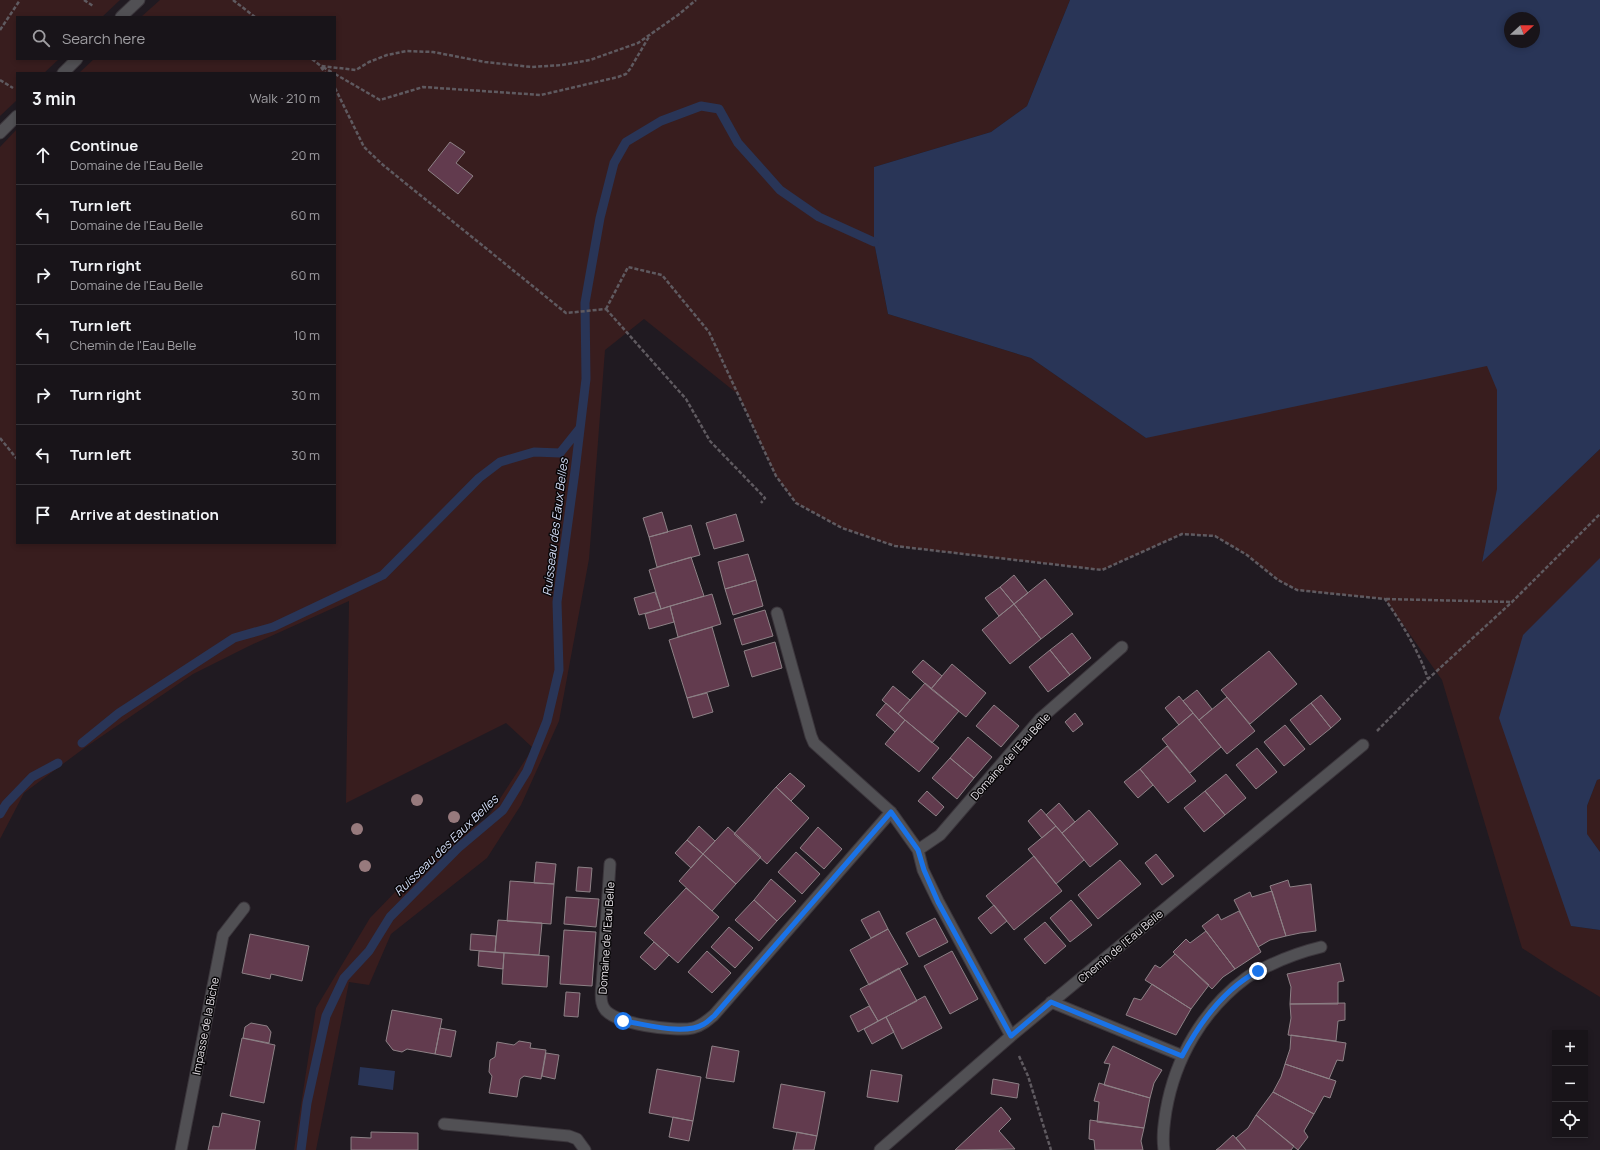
<!DOCTYPE html>
<meta charset="utf-8">
<style>
body{margin:0;font-family:Manrope,sans-serif;background:#252126;color:#f1f3f6}
.controls{position:absolute;right:12px;bottom:12px;display:grid;overflow:hidden;border-radius:0px;box-shadow:0 2px 6px #0003}
.controls button{width:36px;height:36px;display:grid;place-items:center;padding:0;border:0;border-bottom:1px solid #363338;background:#181419;color:#f1f3f6;font:20px sans-serif}
.compass{position:absolute;left:1504px;top:12px;width:36px;height:36px;border-radius:50%;background:#181419;box-shadow:0 2px 6px #0003;rotate:69deg}
.stop{position:absolute;width:12px;height:12px;margin:-9px;border:3px solid #1a73e8;border-radius:50%;background:#fff}
.stop.end{background:#1a73e8;border-color:#fff;box-shadow:0 1px 4px #0008}
.list{margin:0;padding:0;list-style:none}
h2{display:flex;justify-content:space-between;align-items:center;height:52px;margin:0;padding:0 16px;font-size:17px}
h2 small{font-size:13px;font-weight:400;color:#9f9ea2}
.list li{display:grid;grid-template-columns:26px 1fr auto;gap:12px;align-items:center;box-sizing:border-box;height:60px;padding:0 16px;border-top:1px solid #363338}
.list b{display:block;font-size:15px;white-space:nowrap}
.list p{margin:0;font-size:13px;white-space:nowrap;color:#9f9ea2}
.list em{font-size:13px;font-style:normal;color:#9f9ea2}
.icon{flex:none;width:22px;height:22px;fill:none;stroke:currentColor;stroke-width:2;stroke-linecap:round;stroke-linejoin:round}
.map{position:relative;flex:none;width:1600px;height:1150px;overflow:hidden}
.search{position:absolute;background:#181419;box-shadow:0 2px 6px #0003;left:16px;top:16px;width:320px;height:44px;display:flex;align-items:center;gap:10px;box-sizing:border-box;padding:0 14px;border-radius:0px;color:#9f9ea2;font-size:15px}
.panel{position:absolute;background:#181419;box-shadow:0 2px 6px #0003;left:16px;top:72px;width:320px;height:472px;border-radius:0px}
.map>svg:first-child{display:block}
</style>
<div class="map">
<svg width="1600" height="1150" viewBox="0 0 1600 1150">
<rect width="100%" height="100%" fill="#201a21"/>
<path fill="#381d1e" d="M0 0H120L102 17H17V59H59L44 73H17V100L0 116Z
M160 0H1070L1027 106 991 132 874 167V242L888 314 1031 358 1146 438 1547 302 1482 561 1600 449V586L1571 926 1600 930V997L1554 969 1522 948 1442 680 1385 599 1297 590 1278 580 1247 555 1215 536 1182 534 1102 570 895 546 842 528 796 503 776 476 739 395 644 319 605 350 589 559 559 721 521 805 487 858 391 934 369 985 349 982 316 1150H294L316 1008 370 918 429 857 488 817 533 748 506 723 346 803 349 601 249 646 193 674 83 749 24 793 0 839V147L17 129V543H335V73H79L94 59H335V17H141Z
M1600 778V852L1587 835V806L1597 780Z"/>
<path fill="#293557" fill-rule="evenodd" d="M1070 0H1600V449L1482 562 1497 489V390L1487 366 1146 438 1031 358 888 314 874 242V167L991 132 1027 106ZM1510 18H1534V42H1510Z
M1600 558V779L1597 780 1587 806V834L1600 852V930L1571 926 1499 718 1523 635Z
M360 1067 395 1071 393 1090 358 1085Z"/>
<g fill="none" stroke-linecap="round" stroke-linejoin="round">
<path stroke="#293557" stroke-width="9" d="M82 743 119 713 234 638 273 627 383 575 479 478 500 462 534 452 560 453 580 428
M0 814 6 804 32 777 58 763
M301 1150 307 1103 326 1016 344 978 369 951 390 917 458 848 503 810 527 771 547 721 559 670 557 602 575 471 586 379 585 303 600 218 614 163 626 142 661 121 701 106 719 109 738 143 780 190 819 217 874 242"/>
</g>
<path fill="#623b4e" stroke="#8d8186" d="M450 142 465 152 456 163 473 176 458 194 428 170Z
M662 512 668 532 649 537 643 518Z
M736 514 744 541 714 549 706 523Z
M691 525 700 555 657 567 649 537Z
M748 554 756 580 725 589 718 562Z
M691 557 704 596 661 609 649 570Z
M1014 575 1028 593 1014 604 1000 587Z
M1045 579 1073 614 1041 639 1014 604Z
M756 580 763 606 733 615 725 589Z
M1000 587 1014 604 999 616 985 598Z
M655 592 661 609 639 615 634 598Z
M712 594 721 624 678 637 670 606Z
M1014 604 1041 639 1010 664 982 630Z
M670 606 674 622 649 629 645 614Z
M765 610 773 636 742 645 734 619Z
M712 627 729 686 687 698 669 640Z
M1072 633 1091 658 1070 675 1050 650Z
M775 642 782 668 752 677 744 651Z
M1050 650 1070 675 1048 692 1029 667Z
M1269 651 1297 684 1250 724 1221 690Z
M923 660 942 676 931 689 912 672Z
M952 664 986 693 966 717 931 689Z
M925 683 959 711 932 743 898 714Z
M893 686 910 700 898 714 882 700Z
M1197 690 1212 709 1199 720 1183 701Z
M707 693 713 712 693 718 687 698Z
M1321 695 1341 719 1331 728 1311 703Z
M1179 696 1193 713 1179 725 1165 708Z
M1227 697 1255 731 1227 754 1199 720Z
M886 703 905 720 895 732 876 715Z
M1311 703 1331 728 1310 745 1290 720Z
M994 705 1019 726 1001 747 976 726Z
M1075 713 1083 724 1073 732 1065 722Z
M1193 713 1221 747 1190 773 1162 739Z
M905 720 939 748 919 772 885 744Z
M1285 725 1305 749 1284 766 1264 742Z
M968 737 992 757 974 778 950 758Z
M1167 746 1196 781 1168 803 1140 769Z
M1257 748 1277 772 1256 789 1236 765Z
M950 758 974 778 957 799 932 778Z
M1140 769 1153 785 1138 798 1124 782Z
M790 773 805 786 791 801 776 787Z
M1226 774 1246 798 1225 815 1205 791Z
M776 787 809 818 767 864 734 834Z
M927 791 944 807 936 816 918 801Z
M1205 791 1225 815 1204 832 1184 808Z
M1059 803 1075 822 1062 833 1046 815Z
M1041 809 1056 826 1042 838 1028 821Z
M1089 810 1118 844 1090 867 1062 833Z
M699 826 715 841 703 854 687 840Z
M1056 826 1084 860 1056 884 1028 849Z
M728 827 761 857 736 884 703 854Z
M818 827 842 849 824 869 800 848Z
M687 840 703 854 691 868 675 853Z
M796 852 820 874 802 894 778 872Z
M703 854 736 884 712 911 679 881Z
M1156 854 1174 876 1162 885 1145 863Z
M1034 856 1062 891 1014 930 986 896Z
M1120 860 1141 884 1098 919 1078 895Z
M536 862 556 864 554 884 534 883Z
M578 867 592 868 590 892 576 891Z
M771 879 796 901 777 921 754 900Z
M1288 880 1290 887 1311 884 1316 931 1300 933 1286 936 1270 886Z
M510 881 554 884 551 924 507 921Z
M686 888 719 917 678 963 644 933Z
M1272 891 1286 936 1270 940 1258 947 1234 900 1250 892 1252 897Z
M566 897 599 899 596 927 564 924Z
M754 900 777 921 759 941 735 920Z
M1071 900 1092 925 1070 942 1050 918Z
M994 905 1007 921 991 934 978 918Z
M879 911 888 929 871 938 861 920Z
M1239 911 1261 952 1235 969 1202 926 1218 914 1221 920Z
M935 918 948 942 919 957 906 933Z
M498 920 542 923 539 955 495 952Z
M1045 922 1066 946 1045 964 1024 939Z
M729 927 753 948 735 968 711 947Z
M888 929 908 964 869 985 850 950Z
M564 930 596 932 592 986 560 984Z
M1206 931 1235 969 1223 977 1212 989 1173 952 1186 939 1190 943Z
M250 934 309 946 302 981 271 974 270 979 242 973Z
M471 934 496 936 495 952 470 950Z
M654 942 669 955 655 970 640 957Z
M479 951 504 953 503 969 478 966Z
M707 951 731 973 712 993 688 972Z
M952 951 978 999 950 1014 924 966Z
M504 953 549 956 547 987 502 984Z
M1175 954 1209 985 1191 1009 1145 980 1155 965 1160 968Z
M1340 963 1344 981 1338 982V1004H1290L1291 987 1287 974Z
M899 968 917 1001 878 1021 860 989Z
M1152 984 1191 1009 1176 1035 1126 1015 1134 998 1141 1000Z
M566 992 580 993 578 1017 564 1016Z
M925 996 942 1028 902 1049 886 1017Z
M1345 1003V1020L1338 1021 1336 1041 1288 1035 1291 1018 1290 1004Z
M869 1006 878 1021 858 1032 850 1016Z
M392 1010 442 1019 435 1054 407 1049 402 1052 393 1050 386 1041Z
M886 1017 894 1032 872 1044 864 1029Z
M251 1023 267 1026 271 1032 269 1043 243 1038 245 1027Z
M440 1028 456 1031 451 1057 435 1054Z
M1291 1035 1346 1043 1343 1061 1337 1060 1329 1079 1285 1064 1290 1049Z
M242 1038 275 1045 264 1103 230 1096Z
M519 1041 531 1043 530 1048 546 1050 541 1079 524 1076 520 1079 517 1097 489 1093 492 1076 489 1072 490 1060 495 1057 497 1042 514 1045Z
M712 1046 739 1051 734 1082 706 1078Z
M1113 1046 1162 1070 1154 1083 1150 1098 1104 1085 1110 1064 1104 1063Z
M546 1053 559 1055 555 1079 542 1076Z
M1285 1064 1336 1081 1330 1098 1324 1096 1314 1114 1273 1092 1281 1077Z
M657 1069 701 1077 693 1121 649 1113Z
M871 1070 902 1075 898 1102 867 1097Z
M993 1079 1019 1084 1017 1098 991 1094Z
M1099 1083 1150 1098 1144 1128 1097 1122 1099 1102 1094 1101Z
M781 1084 825 1092 817 1136 773 1128Z
M1273 1092 1314 1114 1304 1131 1308 1137 1298 1150 1256 1115Z
M1001 1107 1011 1119 999 1131 1015 1149 955 1150Z
M222 1113 260 1121 255 1150H208L213 1126 219 1127Z
M1256 1115 1294 1146 1291 1150H1246L1236 1138 1248 1128Z
M673 1117 693 1121 689 1141 669 1137Z
M1090 1120 1144 1128 1141 1141 1143 1150H1095L1094 1140 1089 1139Z
M371 1132 418 1133V1150H351V1137L371 1138Z
M797 1132 817 1136 814 1150H793Z
M1233 1135 1246 1150H1216L1220 1147Z"/>
<g fill="none" stroke-linecap="round" stroke-linejoin="round">
<defs>
<path id="service" d="M1051 1002 1183 1056
M444 1124 569 1136 577 1139 585 1150
M1164 1150C1162 1136 1164 1124 1166 1111 1175 1058 1203 1010 1246 978 1251 974 1258 971 1264 968 1284 958 1300 952 1321 947"/>
<path id="minor" d="M121 17 139 0
M63 73 77 59
M0 133 17 116
M777 613 811 736 814 743 891 812 918 850 923 870 938 901 1011 1036
M918 850 940 835 1040 719 1122 647
M610 864 602 984C601 991 600 1002 604 1008 612 1024 676 1032 693 1028 701 1026 707 1021 714 1015L891 812
M181 1150 223 935 244 908
M880 1150 1011 1036 1363 745"/>
</defs>
<use href="#service" stroke="#3b363c" stroke-width="13"/>
<use href="#minor" stroke="#3b363c" stroke-width="13"/>
<path stroke="#5f5a60" stroke-width="2.5" stroke-dasharray="4 2" stroke-linecap="butt" d="M84 0 93 6
M233 0 255 17
M0 30 20 0
M312 59 321 66 356 70 369 62 387 55 407 51 433 52 485 62 532 67 562 65 590 60 638 43 678 15 696 0
M321 67 325 73
M323 67 333 73
M335 74 380 100 423 87 541 95 618 77 626 74 630 69 650 35
M0 80 13 88
M335 88 364 147 383 165 566 313 606 309
M606 309 628 267 662 275 709 332 776 476 796 503 842 528 895 546 1102 570 1182 534 1215 536 1247 555 1278 580 1297 590 1385 599C1402 624 1418 649 1428 679
M606 309 686 399 710 441 765 498 761 503
M0 438 17 459
M1386 599 1512 602
M1377 731 1428 679 1512 602 1600 514
M1019 1056 1028 1076 1051 1150"/>
<use href="#service" stroke="#515054" stroke-width="11"/>
<use href="#minor" stroke="#515054" stroke-width="11"/>
</g>
<g fill="#977a7d">
<circle cx="417" cy="800" r="6"/>
<circle cx="454" cy="817" r="6"/>
<circle cx="357" cy="829" r="6"/>
<circle cx="365" cy="866" r="6"/>
</g>
<g fill="none" stroke-linecap="round" stroke-linejoin="round">
<path stroke="#1a73e8" stroke-width="5" d="M623 1021C646 1024 684 1036 704 1024 708 1022 711 1018 714 1016L891 812 918 850 924 870 938 902 1011 1036 1051 1002 1182 1056C1200 1022 1224 989 1258 971"/>
</g>
<g text-anchor="middle" dominant-baseline="central" stroke-width="3" stroke-linejoin="round" paint-order="stroke">
<g font-size="11" fill="#e4e0e5" stroke="#080608">
<text transform="translate(1010 756) rotate(-48)">Domaine de l'Eau Belle</text>
<text transform="translate(606 938) rotate(-86)">Domaine de l'Eau Belle</text>
<text transform="translate(1120 946) rotate(-40)">Chemin de l'Eau Belle</text>
<text transform="translate(205 1026) rotate(-79)">Impasse de la Biche</text>
</g>
<g font-size="12" font-style="italic" fill="#d5dff9" stroke="#080608">
<text transform="translate(555 527) rotate(-83)">Ruisseau des Eaux Belles</text>
<text transform="translate(446 845) rotate(-44)">Ruisseau des Eaux Belles</text>
</g>
</g>
</svg>
<div class="controls">
<button>+</button>
<button>−</button>
<button><svg class="icon" aria-label="locate" viewBox="0 0 24 24"><circle cx="12" cy="12" r="6"/><path d="M12 2v4M12 18v4M2 12h4M18 12h4"/></svg></button>
</div>
<svg class="compass" viewBox="-18 -18 36 36"><path d="M0-13l5 13h-10z" fill="#e53935"/><path d="M0 13l5-13h-10z" fill="#9f9ea2"/></svg>
<div class="stop" style="left:623px;top:1021px"></div>
<div class="stop end" style="left:1258px;top:971px"></div>
<div class="search"><svg class="icon" aria-label="search" viewBox="0 0 24 24"><circle cx="10" cy="10" r="6"/><path d="M15 15l6 6"/></svg>Search here</div>
<section class="panel">
<h2>3 min<small>Walk · 210 m</small></h2>
<ul class="list">
<li><svg class="icon" aria-label="ahead" viewBox="0 0 24 24"><path d="M12 20V5M6 11l6-6 6 6"/></svg><div><b>Continue</b><p>Domaine de l'Eau Belle</p></div><em>20 m</em></li>
<li><svg class="icon" aria-label="left" viewBox="0 0 24 24"><path d="M17 20v-9H6M10 6l-5 5 5 5"/></svg><div><b>Turn left</b><p>Domaine de l'Eau Belle</p></div><em>60 m</em></li>
<li><svg class="icon" aria-label="right" viewBox="0 0 24 24"><path d="M7 20v-9h11M14 6l5 5-5 5"/></svg><div><b>Turn right</b><p>Domaine de l'Eau Belle</p></div><em>60 m</em></li>
<li><svg class="icon" aria-label="left" viewBox="0 0 24 24"><path d="M17 20v-9H6M10 6l-5 5 5 5"/></svg><div><b>Turn left</b><p>Chemin de l'Eau Belle</p></div><em>10 m</em></li>
<li><svg class="icon" aria-label="right" viewBox="0 0 24 24"><path d="M7 20v-9h11M14 6l5 5-5 5"/></svg><div><b>Turn right</b></div><em>30 m</em></li>
<li><svg class="icon" aria-label="left" viewBox="0 0 24 24"><path d="M17 20v-9H6M10 6l-5 5 5 5"/></svg><div><b>Turn left</b></div><em>30 m</em></li>
<li><svg class="icon" aria-label="arrive" viewBox="0 0 24 24"><path d="M6 21V4h12l-3 4 3 4H6"/></svg><div><b>Arrive at destination</b></div></li>
</ul>
</section>
</div>
